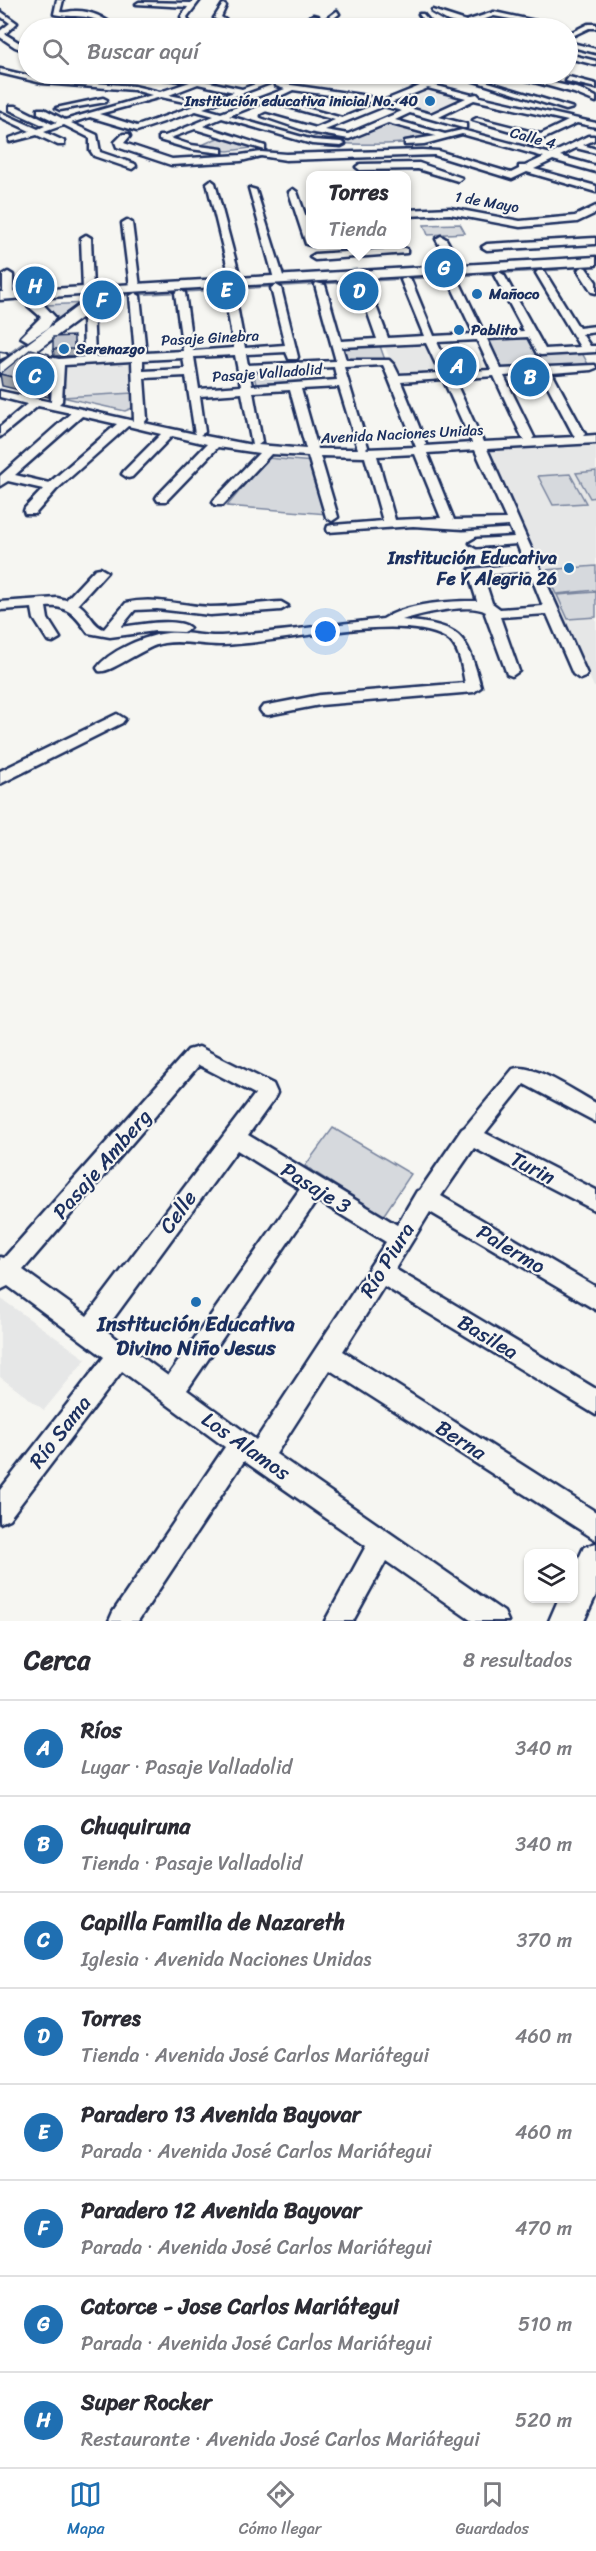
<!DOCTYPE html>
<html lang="es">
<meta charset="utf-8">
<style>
body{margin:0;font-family:Sriracha,sans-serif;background:#f7f7f7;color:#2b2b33}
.controls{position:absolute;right:18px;bottom:18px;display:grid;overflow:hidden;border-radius:12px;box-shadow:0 2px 4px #0004}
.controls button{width:54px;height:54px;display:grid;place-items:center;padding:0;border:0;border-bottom:2px solid #e1e1e2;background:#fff;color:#2b2b33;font:30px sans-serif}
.you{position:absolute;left:326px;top:632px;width:21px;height:21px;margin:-15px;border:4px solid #fff;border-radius:50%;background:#1a73e8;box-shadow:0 0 0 9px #1a73e833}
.badge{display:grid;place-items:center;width:39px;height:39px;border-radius:50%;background:#1f6fb2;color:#fff;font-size:20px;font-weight:700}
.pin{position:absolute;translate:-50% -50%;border:3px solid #fff;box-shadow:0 2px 6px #0006}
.popup{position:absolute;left:306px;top:171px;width:105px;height:78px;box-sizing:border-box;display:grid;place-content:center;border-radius:12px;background:#fff;filter:drop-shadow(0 2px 4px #0005);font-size:20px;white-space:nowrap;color:#7c7c81}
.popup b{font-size:22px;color:#2b2b33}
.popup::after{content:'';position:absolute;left:50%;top:100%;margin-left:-12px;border:12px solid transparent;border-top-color:#fff}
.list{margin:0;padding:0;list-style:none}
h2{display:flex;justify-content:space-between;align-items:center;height:78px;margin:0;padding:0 24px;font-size:26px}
h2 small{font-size:20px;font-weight:400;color:#7c7c81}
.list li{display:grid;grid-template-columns:39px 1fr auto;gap:18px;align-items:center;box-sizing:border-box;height:96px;padding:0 24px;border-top:2px solid #e1e1e2}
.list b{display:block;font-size:22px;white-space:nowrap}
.list p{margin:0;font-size:20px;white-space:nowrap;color:#7c7c81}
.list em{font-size:20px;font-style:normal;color:#7c7c81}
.icon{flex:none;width:33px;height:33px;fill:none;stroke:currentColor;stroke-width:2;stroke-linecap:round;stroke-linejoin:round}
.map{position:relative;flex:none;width:596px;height:1621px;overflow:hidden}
.search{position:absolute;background:#fff;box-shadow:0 2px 4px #0004;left:18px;right:18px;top:18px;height:66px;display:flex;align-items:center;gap:15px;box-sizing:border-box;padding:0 21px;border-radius:33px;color:#7c7c81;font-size:22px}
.sheet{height:846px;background:#fff}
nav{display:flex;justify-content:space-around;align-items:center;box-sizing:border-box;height:84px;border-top:2px solid #e1e1e2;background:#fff;font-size:16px;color:#7c7c81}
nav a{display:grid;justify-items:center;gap:3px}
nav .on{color:#1f6fb2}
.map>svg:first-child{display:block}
</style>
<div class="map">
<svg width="596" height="1621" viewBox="0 0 596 1621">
<rect width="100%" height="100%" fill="#f6f6f2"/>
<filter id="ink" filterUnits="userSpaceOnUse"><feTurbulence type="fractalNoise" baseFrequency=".0167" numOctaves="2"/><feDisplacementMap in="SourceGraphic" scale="12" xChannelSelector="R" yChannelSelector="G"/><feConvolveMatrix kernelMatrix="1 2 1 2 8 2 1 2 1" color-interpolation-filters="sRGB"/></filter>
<g filter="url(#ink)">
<path fill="#e6e7e7" d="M426 88 469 99 434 115 390 103Z
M426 341 441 374 398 377 383 343Z
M130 360 133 393 62 397 61 365Z
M596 443V687H594L490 449Z
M0 1298 86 1359 44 1410 0 1377Z"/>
<path fill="#d6d9dd" stroke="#78849e" stroke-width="1.5" d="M391 123 439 136C410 147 341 146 310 139L323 132 353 138Z
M222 136 259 147 228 151 195 148Z
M460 224 465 233 428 235 424 225Z
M555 267 558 270 100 297 98 292Z
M86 303 0 367V360L52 321 46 305Z
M530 335 540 352 581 351 589 366 500 372 484 337Z
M379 343 385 360 342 362 338 345Z
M299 369 302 381 256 384 253 371Z
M133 393 135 407 125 411 62 397Z
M267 458 314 462 327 514 227 506Z
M596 471V497L590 498 576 473Z
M570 474 586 503 553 505 538 476Z
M596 566V590L556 594 545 570Z
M596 592V617L568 619 557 595Z
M333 1128 411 1174 383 1216 305 1166Z"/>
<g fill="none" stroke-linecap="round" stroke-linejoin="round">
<defs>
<path id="minor" d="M57 0H63L60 12C66 13 69 11 74 11 89 10 106 17 115 28H109C89 11 75 19 54 14Z
M194 0H200L187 17 189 22 201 28H193L183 23 181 17 188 7 136 4 139 2 191 3Z
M223 4 226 6 221 17 237 28H230L214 18Z
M432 10 466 21 494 12 540 22 537 24 494 16 474 23 492 28 467 25 450 28 459 24 448 21 432 12Z
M0 11 17 23 5 34 28 48V52L15 47 0 37V31L10 23 0 16Z
M337 11 339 14 321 28H314Z
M419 14H423L431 23 445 28 427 25Z
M313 15 318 16 299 28H292Z
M588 24H596V28H589L568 38V34Z
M556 26 560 27 561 28H553Z
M568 42 596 49V53L568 46Z
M568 54 596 61V65L568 58Z
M0 69 42 79 134 86 160 92 190 82 123 74C147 71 171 77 195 78 202 79 209 74 217 74L205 81 242 89 258 83 228 74H238L270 83 203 108 221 113 285 89 276 86 275 78 279 74H286L283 78 284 84 361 95 383 101 420 86 395 79 353 74H391L472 95 477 94 480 97 596 123V127L577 123 532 144 528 142 535 138 473 120 477 118 541 134 568 121 474 100 439 117 466 124V128H463L410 113 395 120 445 134 462 130 551 154 588 136H594V140L583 145 596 149V153L576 148 560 156 596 166V172L553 160 534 169 596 186V192L527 172 512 179 434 155 286 160 261 156 241 161 171 165 117 147 115 142 123 134H129L130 136 124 143 172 159 241 155 261 152 286 154 422 150 438 151 511 173 519 169V166H525L544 157 462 134 424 144 405 145V141L436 136 388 123 349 139 309 132 262 116 266 114 316 128 335 120 267 101 229 116 313 140 341 142 345 144 341 146 312 144 222 118 203 126 265 146V150L195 129 170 138 191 145 222 149V153L190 149 159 140V136H165L214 116 196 111 137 131 90 117 71 123 97 135 100 152 135 164 136 166 132 169 94 156 90 150V138L64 125 44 132 64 141V145H58L37 135 10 142V138L30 131 0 117V112L38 129 45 126 10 110V106H16L52 124 57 122 38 113V109H44L65 120 152 95 134 90 42 83 0 73ZM198 84 234 92 137 126 99 114 161 97 189 103V99L169 95ZM428 88 466 98 431 114 391 103ZM293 90 360 99 376 104 342 118 274 99ZM384 106 402 111 348 134 325 130Z
M452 74H462L573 108 566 110Z
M516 74 580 89 596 97V102L574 93 516 77Z
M569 77 596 84V88L566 81Z
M103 98 107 100 106 102 60 110 56 108Z
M419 163 462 178 458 181 418 169 360 170 356 167 360 164Z
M211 180 215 183 241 281 240 283 231 281 207 183Z
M249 188 256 190 284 279 282 281 274 279Z
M293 189 297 192 311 231V244H315L314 246 306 244 289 192Z
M596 206V213L577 222 520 227 450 214 407 216V210L450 208 520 221 575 216Z
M127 220 132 223 140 287 135 290 130 287 122 223Z
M86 235 91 238 93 290 88 293 83 290 81 238Z
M441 236 446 239 463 269 461 271 453 269 436 239Z
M595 238V244L487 250 482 247 487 244Z
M404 248 407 249V253L315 260 310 257 315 254Z
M583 267 586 268 596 282V293L592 292 578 270Z
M538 271H544L579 328 596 326V332L582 334 590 346H596V352L541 355 537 354 528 337 487 339 501 369 595 365 596 368 591 370 552 373 585 434 583 436 596 435V443L487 449 587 674 585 677 580 679 573 674 547 614 500 617 519 671 512 676 507 674 485 614 486 612C471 602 419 614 402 620 460 626 466 631 481 687L474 692 320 705 268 715 263 714 260 710 263 706 320 695 465 683C462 668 460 646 446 638 399 611 276 645 219 645 201 645 183 640 164 643 146 645 111 674 99 671L97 668C109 651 141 638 161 634 181 630 202 637 221 636 275 633 329 625 383 619 408 603 448 601 477 601L468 572 470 569 525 564 517 544 477 547 470 543 477 539 514 537 509 526 463 529 413 526 328 532 327 529 328 526 333 525 383 521 365 457 320 456 338 517 332 521 326 517 308 456 271 454 223 505H215L213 502 215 499 259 453 218 447 166 501H158L156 498 158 495 207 444 172 436 132 477 128 478 122 474 124 471 161 434 128 426 56 490 35 514H25L24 511 25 508 43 489 8 481 0 486V476L71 413 38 406 0 437V427L27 404 0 397V391L51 402 53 364 25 356V352L59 359 84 357 83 306 88 303 93 306 95 357 135 354 130 296 135 293 140 296 146 353 183 351 175 293 180 290 185 293 193 351 234 348 224 290 229 287 234 290 245 348 285 345 271 288 276 285 281 288 298 357 297 359H289L286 352 246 354 248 365 336 361 315 285 316 283 325 285 341 341 377 339 357 282 362 279 367 282 388 338 424 336 401 280 406 277 411 280 434 336 474 334 447 277 452 274 457 277 484 333 524 331 494 275 499 272 504 275 545 349 580 347 536 273ZM477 340 491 370 451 372 437 342ZM426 343 440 373 399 375 394 365 389 360H346L342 347ZM235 355 241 386 199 389 194 357ZM183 358 185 369 143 371V360ZM132 361 134 421 59 404 62 401 64 365ZM383 365 384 367 416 447 366 449 368 447 344 367ZM334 367 337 380 252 386 249 371ZM541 373 573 434 576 437 532 439 534 437 504 376ZM186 376 195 434 144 423 147 419 144 378ZM494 376 522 437 525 440 483 442 454 379ZM443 379 472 443 425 446 426 444 401 382ZM339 387 358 449H318L301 389ZM290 390 306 449 258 445 262 442 253 392ZM242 393 252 445 200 435 205 432 200 396ZM82 416 117 424 49 483 15 475ZM475 450 506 519 454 520 427 453ZM415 454 441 518 395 520 377 456ZM529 571 543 606 500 609 492 603 483 575Z
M8 272 13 275V295L8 298 3 295V275Z
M0 353 6 354 7 356 0 359Z
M100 568 107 572 78 604C89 610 92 625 104 629L126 603C154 596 182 606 210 607 234 607 258 603 281 602L288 606 281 610 210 615 157 609 135 610 121 627C137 625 179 617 190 628L183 632 155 631 110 637 88 633C76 616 68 605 46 607L48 619 60 638 53 642 48 641 34 619 32 608 0 610V602L57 598 66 600 95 569Z
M117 714 125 719 122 723 0 784V771Z
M199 1047 273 1084 277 1093 274 1099 248 1135 397 1225 417 1191 420 1190 462 1129 465 1127 513 1069C533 1062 577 1093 596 1103V1122L524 1084 485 1133 596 1190V1211L474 1148 441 1196 596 1287V1310L430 1212 395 1269 596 1389V1415L384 1286 343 1351 596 1512V1540L330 1370 276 1454 504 1612 508 1621H472L386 1561 353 1621H325L366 1546 244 1461 138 1621H109L113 1612 225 1447 122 1371 9 1519 0 1523V1490L104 1357 8 1286 0 1290V1257L4 1258 188 1050ZM199 1065 255 1094 87 1316 23 1270ZM237 1150 300 1189 168 1376 105 1330ZM317 1200 386 1242 256 1440 187 1390Z"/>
<path id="major" d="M596 257V265L95 294 101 298 93 309 5 374 0 375V364L94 294 37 298 55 317 48 328 28 341 21 337 41 317 26 304 25 298 0 300V292Z
M596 1543V1595L584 1621H549L559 1598H574V1569L584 1547Z"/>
</defs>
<use href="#minor" stroke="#1b2f5e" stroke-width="5"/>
<use href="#major" stroke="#1b2f5e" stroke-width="5"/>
<use href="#minor" fill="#f6f6f2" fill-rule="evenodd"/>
<use href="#major" fill="#f6f6f2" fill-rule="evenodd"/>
</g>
<path fill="#a5a9b0" stroke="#1b2f5e" stroke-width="1.5" d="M74 342V356H54L53 349Z
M51 366 49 397 2 386 0 374Z"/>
<path fill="#868990" stroke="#1b2f5e" stroke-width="1.5" d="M49 354 51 366 49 397 47 385Z"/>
<path fill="#c0c4cd" stroke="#1b2f5e" stroke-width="1.5" d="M74 336V349H53V337Z
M31 349 49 354 47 385 0 374Z"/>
</g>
<g fill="#1f6fb2" stroke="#f6f6f2" stroke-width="2">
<circle cx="430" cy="101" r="6"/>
<circle cx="477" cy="294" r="6"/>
<circle cx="459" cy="330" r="6"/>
<circle cx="64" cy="349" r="6"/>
<circle cx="569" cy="568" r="6"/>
<circle cx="196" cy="1302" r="6"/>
</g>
<g text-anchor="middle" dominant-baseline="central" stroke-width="4.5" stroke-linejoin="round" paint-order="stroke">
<g font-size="15" font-weight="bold" fill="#1b2f5e" stroke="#f6f6f2" text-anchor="start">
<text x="418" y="101" text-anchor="end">Institución educativa inicial No. 40</text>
<text x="489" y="294">Mañoco</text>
<text x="471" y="330">Pablito</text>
<text x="76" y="349">Serenazgo</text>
</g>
<g font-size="15" fill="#1b2f5e" stroke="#f6f6f2">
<text transform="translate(533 138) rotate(15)">Calle 4</text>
<text transform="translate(487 202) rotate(10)">1 de Mayo</text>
<text transform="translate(210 338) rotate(-3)">Pasaje Ginebra</text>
<text transform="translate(267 373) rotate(-4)">Pasaje Valladolid</text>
<text transform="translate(402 434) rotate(-3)">Avenida Naciones Unidas</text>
</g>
<g font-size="18" font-weight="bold" fill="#1b2f5e" stroke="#f6f6f2" text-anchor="end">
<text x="557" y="558">Institución Educativa<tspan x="557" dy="21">Fe Y Alegria 26</tspan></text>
</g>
<g font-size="21" fill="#1b2f5e" stroke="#f6f6f2">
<text transform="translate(102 1164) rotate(-49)">Pasaje Amberg</text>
<text transform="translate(533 1168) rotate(28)">Turin</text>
<text transform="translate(316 1188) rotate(32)">Pasaje 3</text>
<text transform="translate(178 1212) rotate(-54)">Celle</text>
<text transform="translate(511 1249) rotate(31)">Palermo</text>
<text transform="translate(387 1260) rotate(-58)">Río Piura</text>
<text transform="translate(488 1337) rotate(31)">Basilea</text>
<text transform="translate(60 1432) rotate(-52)">Río Sama</text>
<text transform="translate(461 1440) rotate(33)">Berna</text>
<text transform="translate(246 1446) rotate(35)">Los Alamos</text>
</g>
<g font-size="21" font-weight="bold" fill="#1b2f5e" stroke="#f6f6f2">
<text x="196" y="1324">Institución Educativa<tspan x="196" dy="24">Divino Niño Jesus</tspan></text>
</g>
</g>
</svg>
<div class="controls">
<button><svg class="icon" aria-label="layers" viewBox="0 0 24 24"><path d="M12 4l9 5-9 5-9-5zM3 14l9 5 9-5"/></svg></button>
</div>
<div class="you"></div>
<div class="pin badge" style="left:457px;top:366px">A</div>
<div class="pin badge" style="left:530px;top:377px">B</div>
<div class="pin badge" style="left:35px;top:376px">C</div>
<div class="pin badge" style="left:359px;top:291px">D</div>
<div class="popup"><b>Torres</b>Tienda</div>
<div class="pin badge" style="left:226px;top:290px">E</div>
<div class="pin badge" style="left:102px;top:300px">F</div>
<div class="pin badge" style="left:444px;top:268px">G</div>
<div class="pin badge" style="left:35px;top:286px">H</div>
<div class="search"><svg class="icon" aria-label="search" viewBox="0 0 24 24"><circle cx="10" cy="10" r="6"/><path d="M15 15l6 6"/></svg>Buscar aquí</div>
</div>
<section class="sheet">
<h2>Cerca<small>8 resultados</small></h2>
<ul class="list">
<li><span class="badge">A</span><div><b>Ríos</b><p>Lugar · Pasaje Valladolid</p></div><em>340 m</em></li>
<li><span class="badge">B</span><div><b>Chuquiruna</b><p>Tienda · Pasaje Valladolid</p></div><em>340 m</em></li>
<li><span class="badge">C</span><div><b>Capilla Familia de Nazareth</b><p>Iglesia · Avenida Naciones Unidas</p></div><em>370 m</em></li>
<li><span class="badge">D</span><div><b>Torres</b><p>Tienda · Avenida José Carlos Mariátegui</p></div><em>460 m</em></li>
<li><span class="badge">E</span><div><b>Paradero 13 Avenida Bayovar</b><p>Parada · Avenida José Carlos Mariátegui</p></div><em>460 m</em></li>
<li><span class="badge">F</span><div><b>Paradero 12 Avenida Bayovar</b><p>Parada · Avenida José Carlos Mariátegui</p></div><em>470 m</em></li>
<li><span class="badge">G</span><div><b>Catorce - Jose Carlos Mariátegui</b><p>Parada · Avenida José Carlos Mariátegui</p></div><em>510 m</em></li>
<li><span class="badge">H</span><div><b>Super Rocker</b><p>Restaurante · Avenida José Carlos Mariátegui</p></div><em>520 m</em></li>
</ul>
</section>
<nav>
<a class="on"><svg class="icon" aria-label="map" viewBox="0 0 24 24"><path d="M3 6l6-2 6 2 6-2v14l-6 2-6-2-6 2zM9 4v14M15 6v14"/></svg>Mapa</a>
<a><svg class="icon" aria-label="directions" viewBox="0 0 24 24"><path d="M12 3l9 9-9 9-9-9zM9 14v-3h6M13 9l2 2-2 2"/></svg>Cómo llegar</a>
<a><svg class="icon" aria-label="saved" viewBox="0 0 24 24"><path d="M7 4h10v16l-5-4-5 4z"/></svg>Guardados</a>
</nav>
